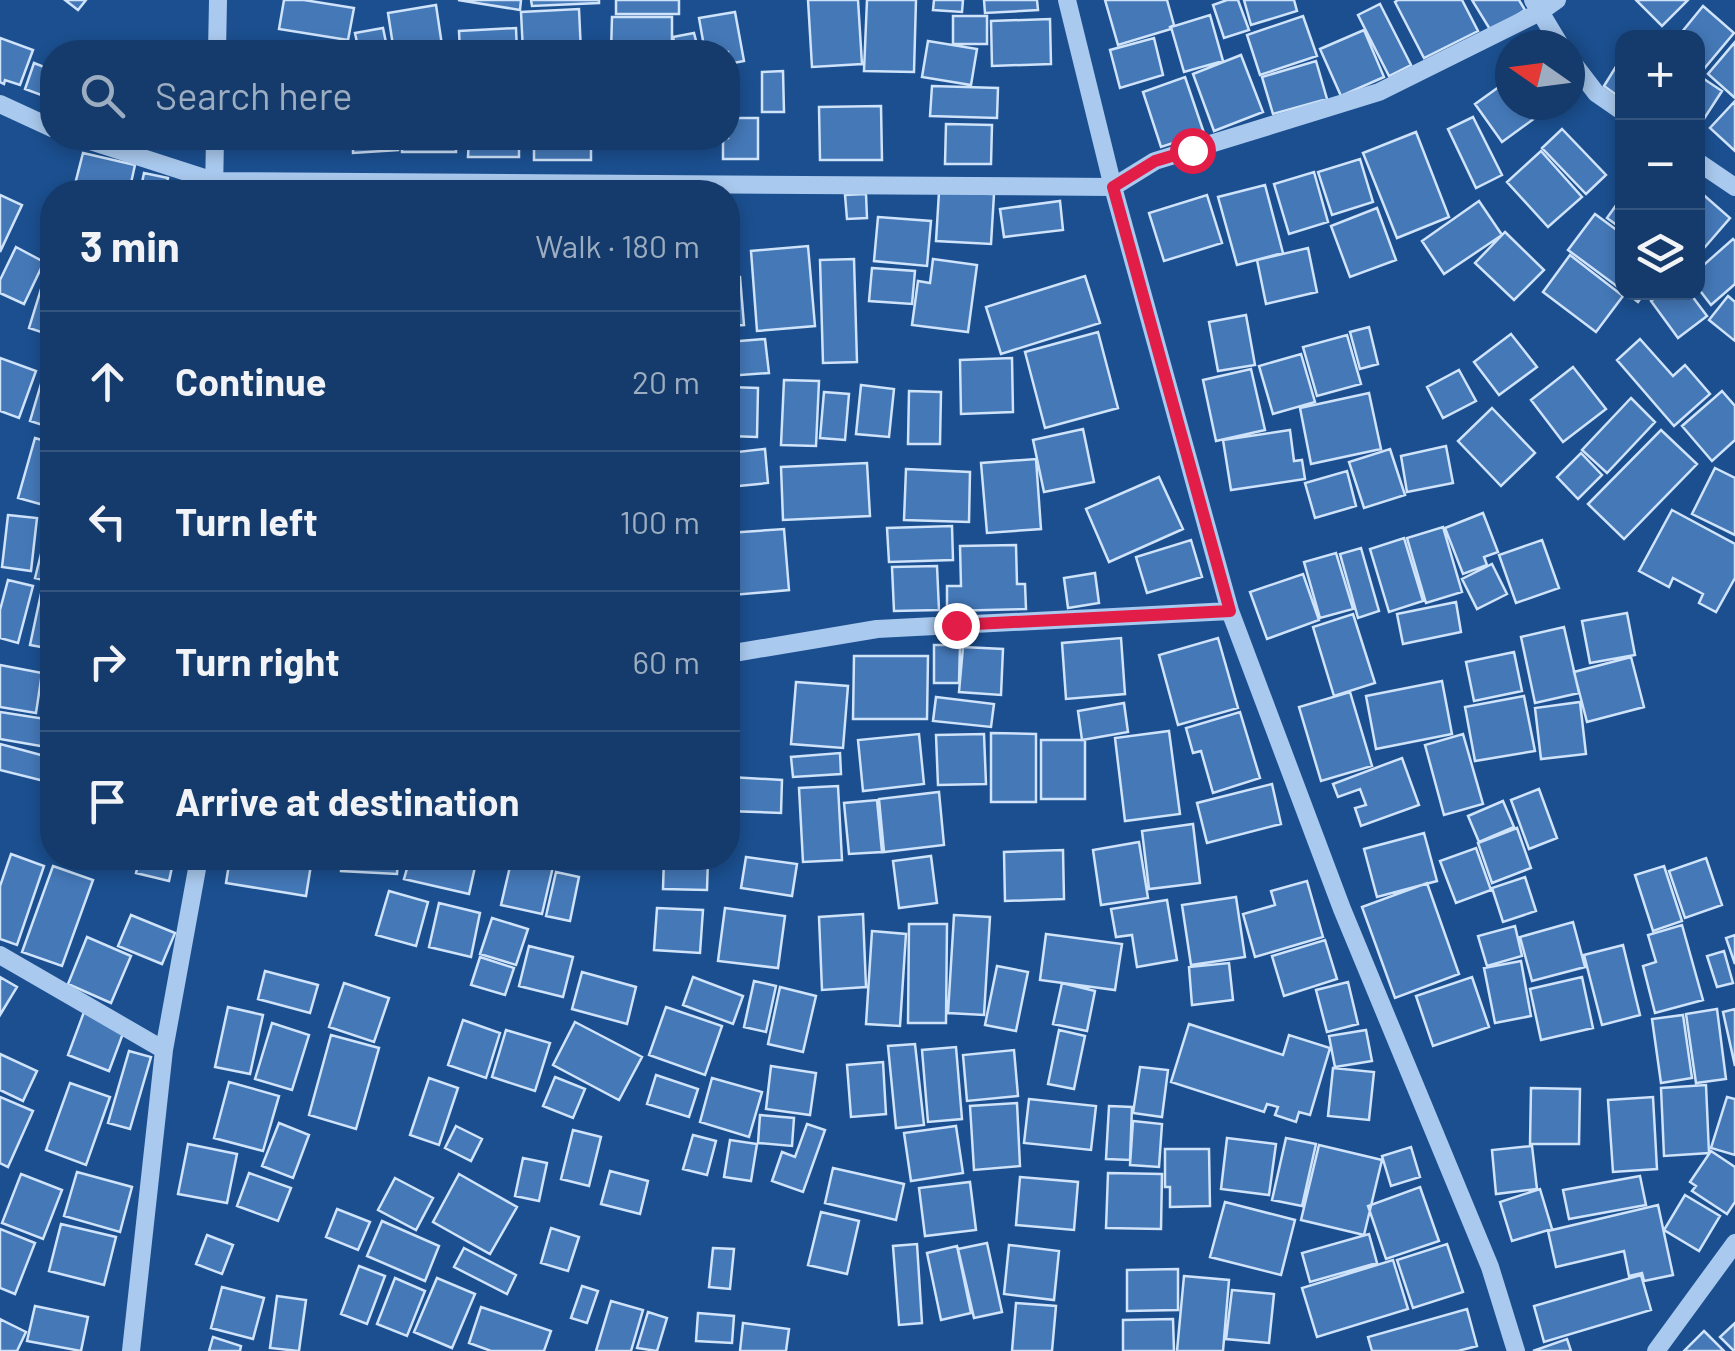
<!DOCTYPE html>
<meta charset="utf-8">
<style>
body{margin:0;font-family:Barlow,sans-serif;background:#1d4271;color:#f1f3f6}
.controls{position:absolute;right:30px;top:30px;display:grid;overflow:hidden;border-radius:20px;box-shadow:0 5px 15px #0003}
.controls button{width:90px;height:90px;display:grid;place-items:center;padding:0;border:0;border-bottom:2px solid #33557e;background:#143b6b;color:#f1f3f6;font:50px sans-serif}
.compass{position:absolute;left:1495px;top:30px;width:90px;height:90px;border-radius:50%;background:#143b6b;box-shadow:0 5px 15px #0003;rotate:284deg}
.stop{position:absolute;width:30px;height:30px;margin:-22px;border:8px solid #e11d48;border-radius:50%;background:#fff}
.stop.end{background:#e11d48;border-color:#fff;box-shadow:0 2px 10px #0008}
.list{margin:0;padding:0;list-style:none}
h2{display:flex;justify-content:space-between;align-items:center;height:130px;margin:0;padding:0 40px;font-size:42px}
h2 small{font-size:32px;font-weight:400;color:#9dadc1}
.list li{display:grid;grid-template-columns:65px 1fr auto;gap:30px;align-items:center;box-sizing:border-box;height:140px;padding:0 40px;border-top:2px solid #33557e}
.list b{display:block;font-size:38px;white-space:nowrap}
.list em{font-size:32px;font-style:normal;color:#9dadc1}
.icon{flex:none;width:55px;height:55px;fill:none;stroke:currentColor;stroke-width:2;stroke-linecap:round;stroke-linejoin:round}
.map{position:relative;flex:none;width:1735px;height:1351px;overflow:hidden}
.search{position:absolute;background:#143b6b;box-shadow:0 5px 15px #0003;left:40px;top:40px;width:700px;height:110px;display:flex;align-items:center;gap:25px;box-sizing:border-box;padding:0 35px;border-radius:40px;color:#9dadc1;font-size:38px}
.panel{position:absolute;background:#143b6b;box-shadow:0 5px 15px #0003;left:40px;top:180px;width:700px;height:690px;border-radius:40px}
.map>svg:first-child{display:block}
</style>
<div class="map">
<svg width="1735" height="1351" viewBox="0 0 1735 1351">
<rect width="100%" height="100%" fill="#1b4f8f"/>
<path fill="#4478b7" stroke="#cfe3fa" stroke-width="2.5" d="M65 0H86L78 10Z
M284 0H304L354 8 348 40 279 29Z
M458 0H521L520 10Z
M531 0H599V3L532 6Z
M616 0H679V14H616Z
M808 0H858L862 64 812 67Z
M867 0H916L914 72 864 71Z
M934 0H963L962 12 933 10Z
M984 0H1037L1038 10 985 13Z
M1105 0H1167L1174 25 1170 27 1171 29 1118 45Z
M1227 0H1238L1249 30 1224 38 1213 5Z
M1244 0H1294L1297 11 1251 25Z
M1398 0H1462L1478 31 1424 58 1395 2Z
M1472 0H1519L1525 10 1491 31Z
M1636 0H1688L1662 26Z
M1380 4 1411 65 1389 76 1358 15Z
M436 5 443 52H394L388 13Z
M1703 6 1734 33 1703 70 1698 66V38H1677Z
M579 9 581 52H523L521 12Z
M735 12 744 61 728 64V52H705L699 18Z
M1210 15 1223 61 1184 72 1171 27Z
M953 16H987V44H953Z
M1303 16 1317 56 1260 75 1247 35Z
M612 17H672V52H611Z
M1050 19 1051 64 992 66 991 21Z
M383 28 388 52H359L355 33Z
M516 28 517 52H460L459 31Z
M1364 30 1384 77 1341 96 1320 49Z
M694 33 699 52H677L673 37Z
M0 38 33 50 20 85 5 80 4 84 0 82Z
M1154 38 1163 75 1120 88 1110 50Z
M928 41 977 49 971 85 922 77Z
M1735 42V98L1708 74Z
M153 43 197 52H152Z
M1241 55 1263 112 1214 131 1193 74Z
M1622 57V99L1604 86Z
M1316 61 1327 99 1273 114 1262 77Z
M34 63 52 70V99L25 89Z
M783 71 784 112H762V72Z
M1698 75 1722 91 1698 128Z
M1185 77 1204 133 1161 147 1143 92Z
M1510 79V105H1542L1546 110 1502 142 1475 104Z
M932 86 998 88 997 118 930 116Z
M1735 101V151L1710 128Z
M881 106 882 160H820L819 107Z
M1473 117 1502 175 1476 188 1448 129Z
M728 118H758V159H723V138H728Z
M946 124 992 125 991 164H945Z
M1562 129 1606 175 1586 194 1542 148Z
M1416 132 1449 217 1397 238 1363 153Z
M144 138H175L171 148 144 140Z
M278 138H342V145L278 146Z
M353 138H397L398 150 353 153Z
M402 138H456V152H402Z
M469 138H519V157H468Z
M534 138H591V160H534Z
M1541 151 1582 197 1548 227 1507 182Z
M83 153 135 165 129 192H73Z
M1360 159 1373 202 1332 215 1318 172Z
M1314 172 1328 222 1289 234 1274 184Z
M144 173 168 178 165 192H140Z
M1265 185 1283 253 1237 265 1218 197Z
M1698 190 1730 218 1705 247 1698 240Z
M939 192 994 194 991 244 936 241Z
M866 194 867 218 847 219 845 195Z
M0 195 22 205 0 252Z
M1207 195 1222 243 1164 261 1149 213Z
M1622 197V229L1607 218Z
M1060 201 1063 230 1004 237 1000 209Z
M1479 201 1502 235 1444 274 1422 241Z
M1377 208 1396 260 1350 277 1331 226Z
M1595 214 1622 234V290L1568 250Z
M878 217 931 221 927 266 874 261Z
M1505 232 1544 270 1514 300 1475 263Z
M1733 239 1735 241V284L1711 305 1698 288V270Z
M808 246 815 326 757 331 751 251Z
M16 247 44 262 24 304 0 293V280Z
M1308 248 1317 292 1266 304 1257 260Z
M1570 255 1623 296 1596 332 1543 292Z
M854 259 857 362 823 363 820 260Z
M933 259 977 265 968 332 912 325 918 281 930 283Z
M872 268 915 271 912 304 869 301Z
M1085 276 1100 323 1001 354 986 307Z
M740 277 744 325 728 326V278Z
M42 286 52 290V318L47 334 29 328Z
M1625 292H1645L1638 302Z
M1662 292H1689L1707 316 1678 338 1651 301Z
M1728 296 1735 302V341L1709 320Z
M1246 315 1255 365 1218 371 1209 322Z
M1369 327 1378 364 1360 369 1350 332Z
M1098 332 1118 408 1045 428 1025 352Z
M1511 334 1537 367 1499 395 1474 362Z
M1347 335 1361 384 1317 396 1303 347Z
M765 339 769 373 728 376V342Z
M1640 339 1673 376 1685 365 1710 394 1674 426 1617 360Z
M1301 354 1315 402 1273 414 1259 366Z
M0 358 36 371 19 418 0 411Z
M1012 358 1013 412 961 414 960 360Z
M1573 367 1606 409 1563 442 1531 400Z
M1251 369 1265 430 1216 441 1203 380Z
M1459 370 1476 401 1443 418 1427 387Z
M44 374 52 377V428L30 421Z
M784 380 819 381 816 446 781 445Z
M861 385 894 389 889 437 856 434Z
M728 387 758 388 757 437 728 436Z
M909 391 941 392 940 444H908Z
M1722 391 1735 406V440L1712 461 1682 426Z
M824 392 849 394 845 440 820 438Z
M1369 393 1381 449 1311 464 1300 408Z
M1631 398 1655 422 1607 473 1582 450Z
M1492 408 1535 453 1501 486 1458 441Z
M1083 429 1094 482 1044 492 1033 440Z
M1290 430 1294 461 1302 460 1305 479 1231 490 1223 440Z
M1661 430 1697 464 1624 539 1588 504Z
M35 438 52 443 51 507 18 498Z
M1446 446 1453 483 1407 492 1401 456Z
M765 449 768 483 728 487V453Z
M1390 449 1405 495 1364 508 1349 462Z
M1581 453 1602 475 1578 499 1557 477Z
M1036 459 1041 529 987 533 981 463Z
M867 463 870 516 783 520 781 467Z
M1715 468 1735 478V535L1692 514Z
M906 469 970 472 969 522 904 520Z
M1347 471 1356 506 1315 518 1305 483Z
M1159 477 1183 529 1109 562 1086 509Z
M1672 510 1735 544V578L1716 612 1699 603 1703 594 1673 578 1669 587 1639 571Z
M1483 513 1498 552 1484 557 1487 565 1463 574 1445 528Z
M8 515 37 518 31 571 2 567Z
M50 518 52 519V582L35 578Z
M952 526 953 560 889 562 887 528Z
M1443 527 1462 592 1426 603 1407 538Z
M784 529 789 590 733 595 728 533Z
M1404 538 1423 601 1389 612 1370 549Z
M1191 540 1202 577 1147 593 1136 557Z
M1542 540 1559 588 1516 603 1499 555Z
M1016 545 1017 584H1025L1026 609 947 611V586H961L960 546Z
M1361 548 1379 611 1358 618 1340 554Z
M1336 553 1353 609 1320 618 1304 562Z
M1492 564 1507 594 1477 609 1462 579Z
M937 566 939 610 894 611 892 567Z
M1095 573 1099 603 1068 608 1064 578Z
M1303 574 1319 620 1267 639 1250 592Z
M8 580 33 586 18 643 0 638V610Z
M42 589 52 591V649L30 645Z
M1456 602 1461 632 1403 644 1397 614Z
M1627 613 1635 655 1590 663 1582 621Z
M1353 614 1375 683 1334 696 1313 627Z
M1564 627 1579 693 1535 703 1521 637Z
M1121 638 1125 694 1066 699 1062 643Z
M1218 638 1238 708 1178 725 1159 655Z
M934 645H960L959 683H934Z
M963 647 1003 649 1001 695 959 692Z
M1514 652 1522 691 1474 701 1466 662Z
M854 656H928L927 719H853Z
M1631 657 1644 707 1587 722 1574 672Z
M0 665 42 673 36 713 0 707Z
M1442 681 1452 734 1376 749 1366 696Z
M796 682 848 686 843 748 791 744Z
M1350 692 1372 766 1321 781 1299 707Z
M1524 696 1535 751 1475 761 1465 707Z
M936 697 994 704 991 727 933 721Z
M1580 702 1586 754 1541 759 1535 708Z
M1124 703 1128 732 1082 740 1078 711Z
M0 712 52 720V748L0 739Z
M1240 712 1260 778 1213 793 1201 751 1193 753 1186 728Z
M1169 731 1180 814 1125 821 1115 738Z
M991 733 1036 734V802H991Z
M919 734 924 784 863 791 858 740Z
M984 734 986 784 938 785 936 735Z
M1463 734 1483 804 1444 815 1425 745Z
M728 739 734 740 731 761H728Z
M1041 740H1085V799H1041Z
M0 744 52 758 48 782 0 770Z
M840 753 841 774 793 777 791 757Z
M1402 758 1419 805 1361 826 1355 808 1366 805 1360 789 1338 797 1333 784Z
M730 777 782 780 781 813 728 811Z
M1272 784 1281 824 1207 843 1197 803Z
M838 786 842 860 803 862 799 788Z
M1539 789 1557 838 1529 849 1511 800Z
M939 792 944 845 884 852 879 799Z
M877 800 882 852 849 854 844 803Z
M1503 801 1514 827 1479 842 1468 816Z
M1193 824 1200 883 1149 889 1142 831Z
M1517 828 1531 868 1492 883 1478 843Z
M1424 833 1437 881 1377 897 1364 849Z
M1139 842 1148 898 1101 905 1093 850Z
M1476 848 1491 890 1456 903 1440 861Z
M1063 850 1064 899 1005 901 1004 852Z
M11 854 44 866 17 945 0 939V886Z
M931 856 937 903 899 908 893 861Z
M746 857 797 864 792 896 741 888Z
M140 858H174L169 881 136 873Z
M230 858H263L311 865 306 896 226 883Z
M342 858H398L397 874 341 871Z
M410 858H477L469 894 404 879Z
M512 858H555L542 914 501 905Z
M664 858H708L707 890 663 889Z
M1706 858 1722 905 1685 918 1669 871Z
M53 866 93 880 62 966 22 952Z
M1664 866 1682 921 1653 931 1635 875Z
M556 872 579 877 570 921 546 916Z
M1525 877 1536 911 1503 922 1492 888Z
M1307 881 1323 937 1255 957 1243 914 1275 905 1271 891Z
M1427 883 1459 974 1395 998 1362 907Z
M389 891 428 902 416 946 376 935Z
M1236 897 1245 957 1191 965 1182 905Z
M1167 900 1177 960 1137 967 1132 935 1116 937 1111 909Z
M439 903 480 913 471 957 429 947Z
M657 908 703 910 700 953 654 950Z
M725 908 785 916 778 968 718 961Z
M863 914 866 987 822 990 819 917Z
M131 915 175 933 162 964 118 946Z
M954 915 990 917 984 1015 948 1013Z
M492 918 528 929 516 965 480 954Z
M1573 922 1585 967 1532 981 1520 937Z
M909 924H947L946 1023H908Z
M1682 925 1703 1000 1655 1013 1643 966 1656 962 1648 935Z
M1515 926 1522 956 1487 966 1478 936Z
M872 931 906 934 900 1026 866 1024Z
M1046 934 1122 944 1115 990 1040 980Z
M1735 935V964L1726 938Z
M87 937 131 956 111 1003 68 984Z
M1325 940 1337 979 1284 996 1272 956Z
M1623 945 1640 1015 1602 1025 1584 955Z
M529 946 573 957 563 997 519 986Z
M1724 951 1733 983 1717 987 1707 956Z
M480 957 514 968 505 995 471 985Z
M1521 961 1531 1016 1495 1023 1484 968Z
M1229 963 1233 1000 1192 1005 1189 967Z
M997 966 1028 972 1016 1031 985 1025Z
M265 971 318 985 310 1013 258 999Z
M582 972 636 987 627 1024 572 1009Z
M0 977 17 987 0 1015Z
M693 977 743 996 733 1024 683 1005Z
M1472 977 1489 1027 1433 1046 1416 996Z
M1582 977 1593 1028 1541 1040 1530 989Z
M754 981 776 986 766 1032 744 1027Z
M1348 982 1358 1024 1327 1032 1316 990Z
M344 983 389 998 374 1042 329 1027Z
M1062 983 1095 991 1087 1031 1053 1024Z
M780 987 816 996 803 1052 768 1044Z
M228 1007 263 1015 250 1074 215 1067Z
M666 1007 722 1026 705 1075 649 1055Z
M1717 1009 1726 1079 1696 1083 1686 1014Z
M1735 1009V1066L1723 1012Z
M84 1012 125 1028 109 1071 68 1055Z
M1683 1015 1692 1078 1661 1083 1652 1019Z
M463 1020 500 1033 486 1078 448 1065Z
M575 1022 642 1057 619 1100 553 1065Z
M272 1023 309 1035 292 1090 255 1079Z
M1189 1024 1283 1055 1289 1035 1330 1048 1310 1115 1299 1112 1296 1122 1275 1115 1278 1107 1267 1104 1264 1112 1171 1082Z
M506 1030 550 1043 535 1091 492 1077Z
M1059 1030 1085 1036 1074 1089 1048 1084Z
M1366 1030 1372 1061 1335 1067 1329 1036Z
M331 1035 379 1048 356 1129 309 1115Z
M915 1044 924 1125 896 1128 888 1046Z
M956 1047 962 1119 928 1122 922 1050Z
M1014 1050 1018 1096 967 1101 963 1055Z
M129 1051 151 1057 130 1129 108 1123Z
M0 1054 37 1071 23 1101 0 1090Z
M883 1062 886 1114 851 1117 847 1065Z
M771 1066 816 1073 810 1115 766 1109Z
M1140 1067 1168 1070 1162 1117 1133 1113Z
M1333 1068 1374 1072 1369 1120 1328 1116Z
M656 1075 698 1089 689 1117 647 1104Z
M555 1077 585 1089 573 1118 543 1106Z
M429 1078 458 1088 439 1145 410 1135Z
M712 1078 762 1092 749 1137 700 1122Z
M229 1082 279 1096 263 1151 214 1138Z
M70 1083 110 1097 86 1165 46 1150Z
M1706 1085 1709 1153 1664 1156 1661 1088Z
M1531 1088 1580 1089 1579 1144H1530Z
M0 1097 33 1111 8 1167 0 1163Z
M1653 1097 1657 1169 1613 1172 1608 1100Z
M1727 1097 1735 1099V1155L1711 1148Z
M1029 1099 1096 1106 1091 1150 1024 1143Z
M1017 1103 1020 1166 974 1170 970 1106Z
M1109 1106 1132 1107 1130 1160 1106 1159Z
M760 1115 794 1118 792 1146 758 1143Z
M1133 1121 1162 1124 1159 1167 1130 1165Z
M279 1123 309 1135 293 1178 262 1166Z
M807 1124 825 1130 803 1192 772 1181 782 1152 795 1157Z
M456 1126 482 1139 471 1161 445 1148Z
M956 1126 963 1173 911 1181 904 1133Z
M573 1130 601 1137 589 1186 561 1179Z
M693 1135 716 1141 707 1175 683 1169Z
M1227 1138 1276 1144 1269 1195 1221 1189Z
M1286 1138 1316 1144 1302 1206 1272 1200Z
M730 1140 757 1144 751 1181 724 1177Z
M188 1144 237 1154 227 1203 178 1194Z
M1319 1145 1382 1160 1364 1235 1301 1220Z
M1532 1146 1537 1189 1496 1194 1492 1150Z
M1411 1147 1420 1177 1391 1186 1382 1156Z
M1165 1149H1209L1210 1206 1170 1207V1187H1165Z
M1711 1151 1735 1167V1202L1727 1214 1692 1191 1696 1186 1690 1182Z
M523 1158 547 1163 539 1201 515 1196Z
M833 1168 904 1184 896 1220 825 1203Z
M610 1171 648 1181 640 1214 601 1204Z
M77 1172 132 1187 120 1232 64 1216Z
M249 1173 291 1188 278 1221 237 1206Z
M1108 1173 1162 1174 1161 1229 1106 1228Z
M21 1174 62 1190 43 1239 2 1223Z
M459 1174 517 1207 490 1254 433 1222Z
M1640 1176 1646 1205 1569 1219 1563 1190Z
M1020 1177 1078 1182 1074 1230 1016 1225Z
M395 1178 433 1198 416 1230 378 1210Z
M970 1182 976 1230 925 1236 919 1188Z
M1420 1187 1439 1241 1386 1259 1368 1206Z
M1540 1189 1552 1229 1512 1241 1500 1202Z
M1685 1195 1720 1216 1699 1251 1664 1230Z
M1225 1202 1295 1220 1281 1275 1210 1257Z
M1658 1205 1673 1275 1644 1281 1642 1273 1629 1276 1624 1251 1556 1267 1548 1231Z
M337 1209 370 1222 358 1250 326 1237Z
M821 1212 859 1221 847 1274 808 1265Z
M382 1221 439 1246 425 1281 367 1256Z
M61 1224 116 1237 104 1285 49 1271Z
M551 1228 579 1237 568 1271 541 1263Z
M0 1229 35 1243 15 1294 0 1288Z
M1369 1234 1377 1263 1310 1282 1302 1253Z
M207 1235 233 1245 222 1274 196 1264Z
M987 1243 1002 1312 974 1318 958 1249Z
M917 1244 922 1323 899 1325 893 1246Z
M1447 1244 1463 1292 1413 1308 1397 1260Z
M1009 1245 1059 1251 1054 1300 1004 1294Z
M957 1246 971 1313 941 1320 927 1253Z
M464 1248 516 1275 507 1294 454 1267Z
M713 1248 734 1249 730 1289 709 1287Z
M1393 1260 1408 1309 1317 1337 1302 1288Z
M359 1266 385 1276 367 1324 341 1314Z
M1178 1269V1310L1127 1311V1270Z
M1641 1275 1651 1310 1544 1342 1534 1306Z
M1184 1276 1229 1280 1223 1351H1177Z
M395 1278 425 1291 407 1336 377 1324Z
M437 1278 475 1294 452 1348 414 1332Z
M582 1286 598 1291 587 1323 571 1318Z
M222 1287 264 1298 253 1339 211 1328Z
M1232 1290 1274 1294 1269 1343 1226 1339Z
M277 1296 306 1300 299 1351 270 1348Z
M611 1301 643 1310 631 1351H596Z
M1016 1303 1056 1306 1052 1351H1012Z
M35 1306 88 1317 81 1351 27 1341Z
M481 1307 551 1331 544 1351H491L469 1343Z
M1467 1309 1477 1346 1458 1351H1372L1368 1337Z
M648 1312 667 1318 657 1351 637 1348Z
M698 1313 734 1316 732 1343 696 1341Z
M0 1319 26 1332 17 1351H0Z
M1173 1319 1174 1351H1123V1320Z
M743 1323 789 1329 786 1351H740Z
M1735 1323V1351H1734L1720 1337Z
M1704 1331 1724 1351H1684Z
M213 1337 241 1346 240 1351H209Z
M1567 1339 1571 1351H1533Z"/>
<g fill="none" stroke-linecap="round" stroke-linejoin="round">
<path stroke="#a9c9ee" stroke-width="18" d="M1067 0 1113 187 1230 611 1342 909 1490 1267 1516 1351
M1533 0 1560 45
M217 52 218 0
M1570 59 1596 93 1622 111
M0 104 52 128
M81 138 214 181 1113 187 1155 161 1379 92 1540 12 1557 0
M1698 162 1735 187
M214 192 215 138
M728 654 877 629 1230 611
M0 955 164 1050
M131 1351 164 1050 199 858
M1656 1351 1735 1243"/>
</g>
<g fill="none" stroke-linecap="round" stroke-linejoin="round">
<path stroke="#e11d48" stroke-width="12" d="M956 625 1230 611 1113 187 1155 161 1192 150"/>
</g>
</svg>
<div class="controls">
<button>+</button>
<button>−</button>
<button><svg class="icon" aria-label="layers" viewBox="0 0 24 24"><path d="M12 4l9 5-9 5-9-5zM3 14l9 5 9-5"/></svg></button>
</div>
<svg class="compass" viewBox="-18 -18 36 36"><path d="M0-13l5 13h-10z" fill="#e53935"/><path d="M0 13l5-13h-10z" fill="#9dadc1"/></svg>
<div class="stop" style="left:1192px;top:150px"></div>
<div class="stop end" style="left:956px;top:625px"></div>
<div class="search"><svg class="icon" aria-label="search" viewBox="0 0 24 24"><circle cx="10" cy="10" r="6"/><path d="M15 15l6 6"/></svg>Search here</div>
<section class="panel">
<h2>3 min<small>Walk · 180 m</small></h2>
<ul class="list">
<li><svg class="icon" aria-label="ahead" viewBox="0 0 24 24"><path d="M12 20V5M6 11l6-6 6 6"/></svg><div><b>Continue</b></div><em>20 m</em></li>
<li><svg class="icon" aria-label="left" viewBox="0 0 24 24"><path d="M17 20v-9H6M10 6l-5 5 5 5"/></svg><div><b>Turn left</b></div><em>100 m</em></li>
<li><svg class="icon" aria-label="right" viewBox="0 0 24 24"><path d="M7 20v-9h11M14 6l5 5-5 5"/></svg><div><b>Turn right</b></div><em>60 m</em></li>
<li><svg class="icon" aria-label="arrive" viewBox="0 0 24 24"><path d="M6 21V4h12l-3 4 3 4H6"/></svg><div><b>Arrive at destination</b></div></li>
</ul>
</section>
</div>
